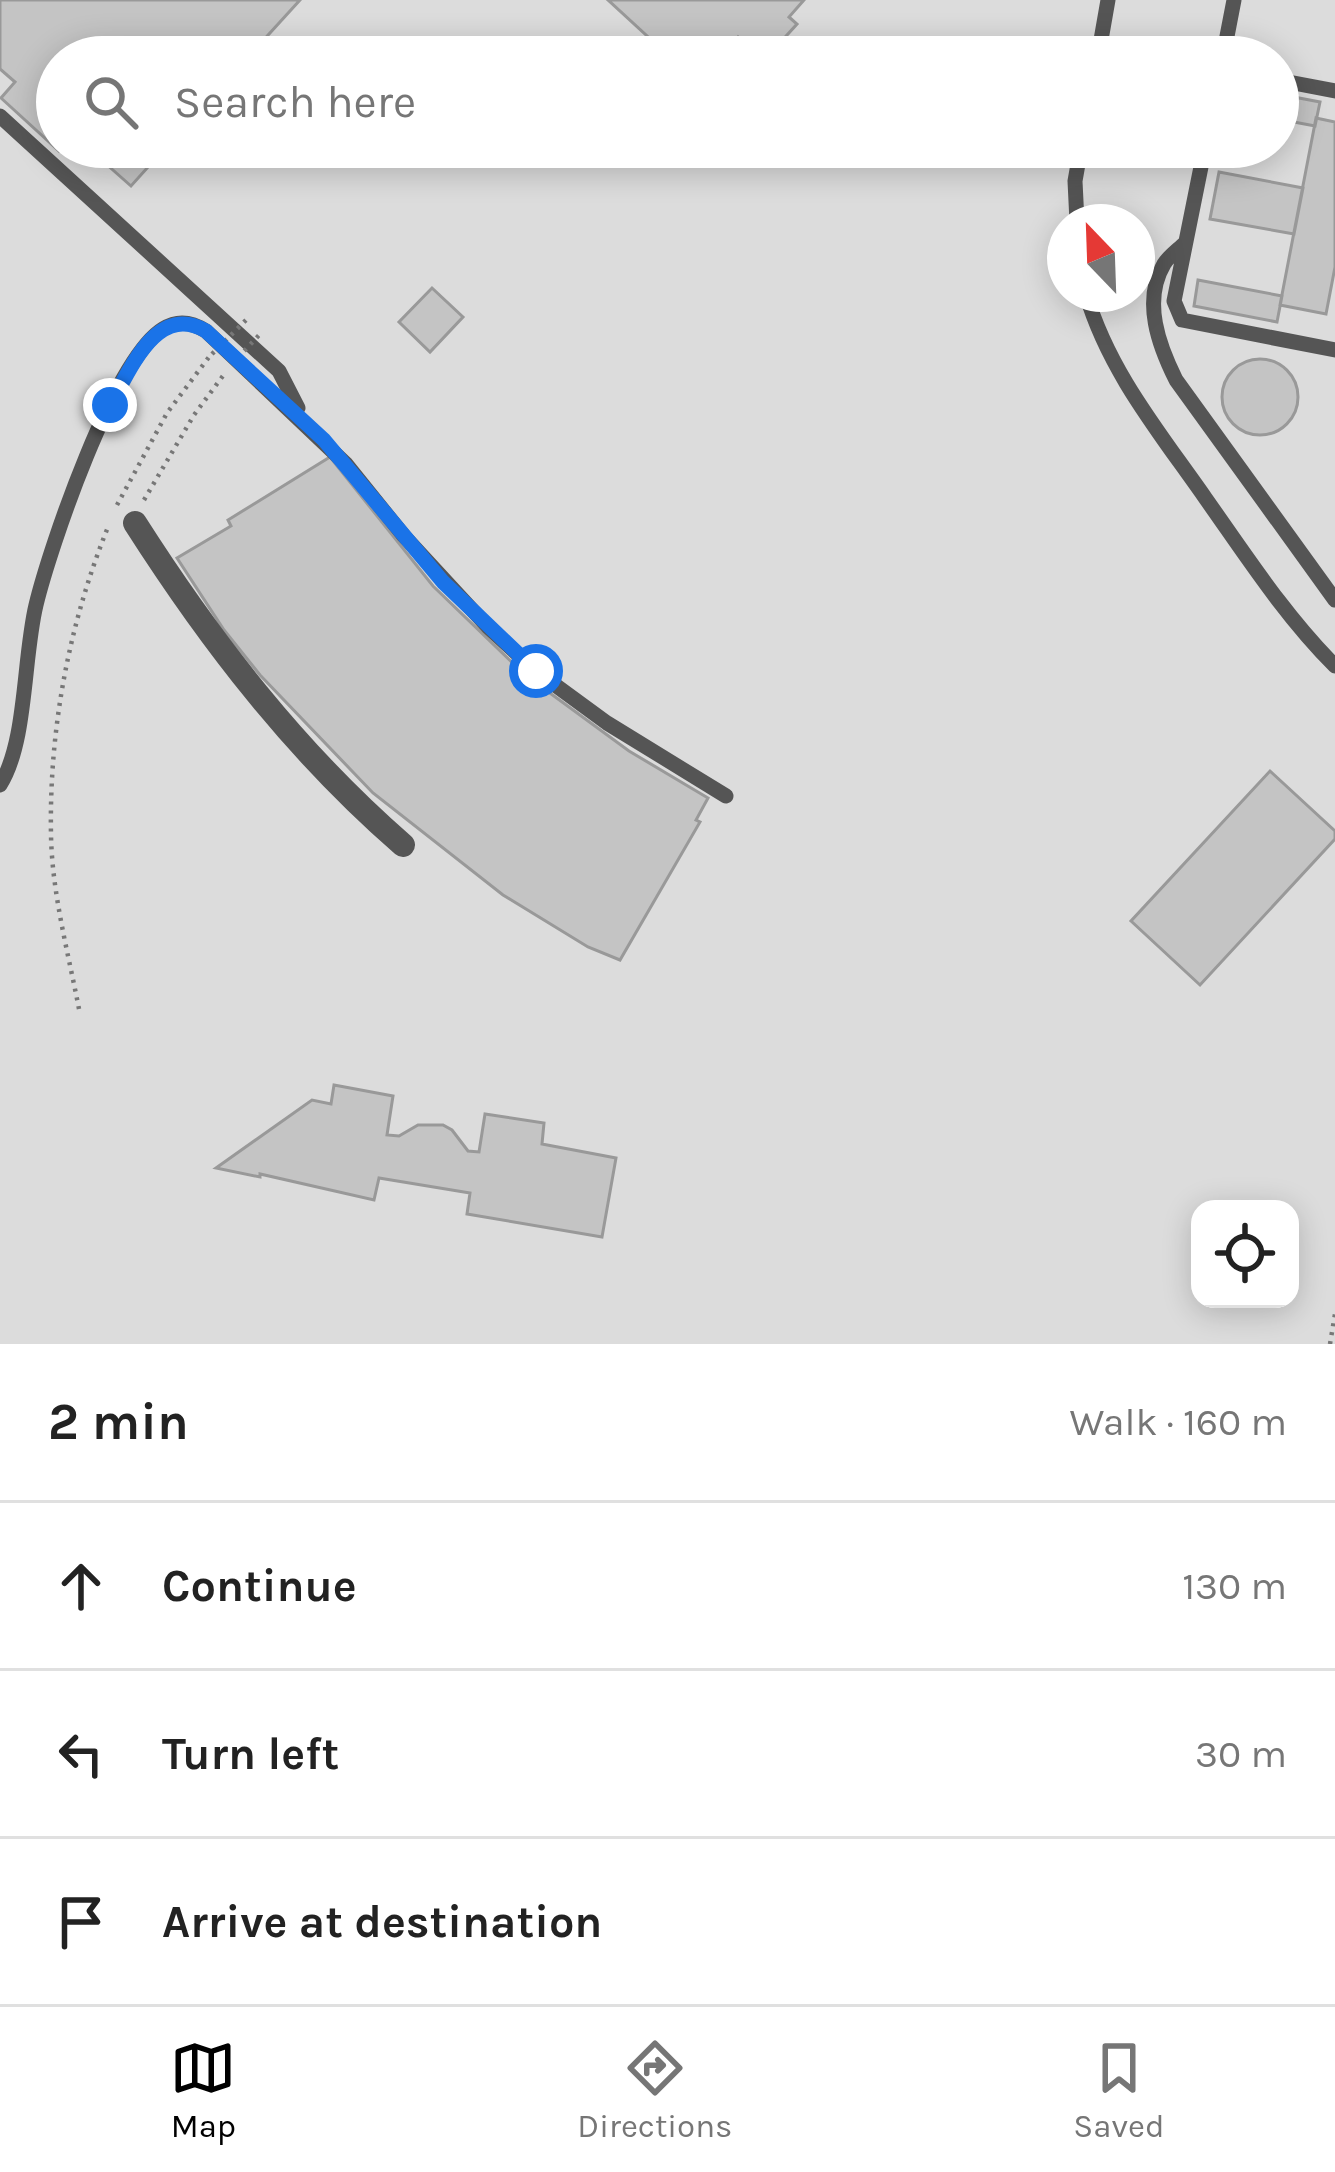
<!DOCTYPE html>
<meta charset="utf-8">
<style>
body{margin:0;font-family:Karla,sans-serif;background:#f2f2f2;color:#222}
.controls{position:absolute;right:36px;bottom:36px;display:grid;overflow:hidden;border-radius:24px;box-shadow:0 6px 30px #0003}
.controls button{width:108px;height:108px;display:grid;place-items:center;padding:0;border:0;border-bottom:3px solid #e0e0e0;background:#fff;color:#222;font:60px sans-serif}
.compass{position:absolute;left:1047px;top:204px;width:108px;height:108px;border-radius:50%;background:#fff;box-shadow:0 6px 30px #0003;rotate:337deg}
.stop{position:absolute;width:36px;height:36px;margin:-27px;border:9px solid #1a73e8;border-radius:50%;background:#fff}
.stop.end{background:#1a73e8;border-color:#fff;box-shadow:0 3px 12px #0008}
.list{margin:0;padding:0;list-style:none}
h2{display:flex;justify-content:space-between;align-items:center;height:156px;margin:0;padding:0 48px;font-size:51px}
h2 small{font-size:39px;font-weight:400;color:#767676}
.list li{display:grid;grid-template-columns:78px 1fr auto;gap:36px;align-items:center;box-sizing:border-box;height:168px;padding:0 48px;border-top:3px solid #e0e0e0}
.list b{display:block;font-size:45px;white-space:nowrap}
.list em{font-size:39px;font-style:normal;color:#767676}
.icon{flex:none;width:66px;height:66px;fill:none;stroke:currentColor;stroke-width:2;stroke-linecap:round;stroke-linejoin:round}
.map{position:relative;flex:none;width:1335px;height:1344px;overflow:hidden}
.search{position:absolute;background:#fff;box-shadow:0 6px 30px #0003;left:36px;right:36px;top:36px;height:132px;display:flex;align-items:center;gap:30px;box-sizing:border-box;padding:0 42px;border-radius:66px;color:#767676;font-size:45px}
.sheet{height:660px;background:#fff}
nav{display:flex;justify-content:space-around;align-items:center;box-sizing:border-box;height:168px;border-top:3px solid #e0e0e0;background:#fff;font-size:33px;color:#767676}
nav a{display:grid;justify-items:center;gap:6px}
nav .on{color:#000}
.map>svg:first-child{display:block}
</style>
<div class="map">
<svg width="1335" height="1344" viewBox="0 0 1335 1344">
<rect width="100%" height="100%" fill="#fff"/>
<path fill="#dcdcdc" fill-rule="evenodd" d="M0 0H1335V1344H0ZM57 57H1278V147H57ZM1065 222H1137V294H1065ZM1200 1209H1290V1299H1200Z"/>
<path fill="#c4c4c4" stroke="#999" stroke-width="3" d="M0 0H300L248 57H57V147H62L59 151 1 98 15 82 0 69Z
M608 0H804L789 17 797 24 767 57H741L749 48 738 37 720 57H670Z
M1278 94 1320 102 1315 126 1278 119Z
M1316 118 1335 122V267L1326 314 1280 305Z
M87 147H166L131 186Z
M1219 172 1303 188 1294 234 1210 219Z
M1198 280 1282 296 1277 322 1194 306Z
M432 288 463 317 430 352 399 322Z
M1222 397a38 38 0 1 1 76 0a38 38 0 1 1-76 0Z
M330 457 433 586 524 674 629 751 708 798 696 820 700 822 620 960 588 947 503 895 373 793 260 675 224 630 177 558 231 526 228 520Z
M1270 771 1335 831V839L1200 985 1131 921Z
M334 1085 393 1096 387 1135 399 1136 418 1125H443L452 1130 468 1151 479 1152 485 1114 544 1123 542 1144 616 1158 602 1237 467 1214 470 1193 379 1178 374 1200 260 1174V1177L216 1168 312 1100 331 1104Z"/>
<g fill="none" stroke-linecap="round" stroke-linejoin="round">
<path stroke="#777" stroke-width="4.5" stroke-dasharray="3 6" stroke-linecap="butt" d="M144 500 194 415 225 373
M117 505 167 413 209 357
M79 1009C68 952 52 893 51 835 49 729 69 624 108 527
M1330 1344 1335 1314"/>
<path stroke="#555" stroke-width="15" d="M1098 57 1108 0
M1223 57 1234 0
M1278 80 1335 91
M0 116 279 371 298 408
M1205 147 1174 301 1182 320 1335 350
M1077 222 1075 181 1081 147
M1185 243C1179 249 1168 257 1164 264 1142 301 1159 346 1176 380L1335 600
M1086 294C1109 372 1160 433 1206 499 1247 557 1285 616 1335 666
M0 785C27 742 23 659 36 605 50 547 114 359 163 329 177 320 192 322 206 331L346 464 404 536 488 627 536 671 607 723 726 796"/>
<path stroke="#555" stroke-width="24" d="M135 523C211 642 296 752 403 845"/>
<path stroke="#777" stroke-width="4.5" stroke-dasharray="3 6" stroke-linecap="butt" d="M212 354 247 319
M232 364 261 333"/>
</g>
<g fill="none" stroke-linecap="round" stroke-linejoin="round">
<path stroke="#1a73e8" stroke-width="15" d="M110 405C130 371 156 302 206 331L324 440 443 582 536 671"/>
</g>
</svg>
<div class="controls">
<button><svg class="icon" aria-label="locate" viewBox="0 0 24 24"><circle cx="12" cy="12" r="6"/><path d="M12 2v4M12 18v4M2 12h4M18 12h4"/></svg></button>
</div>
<svg class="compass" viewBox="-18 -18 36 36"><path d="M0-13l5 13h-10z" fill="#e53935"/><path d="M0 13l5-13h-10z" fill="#767676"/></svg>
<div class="stop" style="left:536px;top:671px"></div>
<div class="stop end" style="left:110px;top:405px"></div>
<div class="search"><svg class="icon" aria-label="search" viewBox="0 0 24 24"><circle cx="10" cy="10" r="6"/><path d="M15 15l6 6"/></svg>Search here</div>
</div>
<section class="sheet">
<h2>2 min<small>Walk · 160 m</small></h2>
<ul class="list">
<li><svg class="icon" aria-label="ahead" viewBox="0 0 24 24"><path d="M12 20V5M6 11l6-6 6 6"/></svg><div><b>Continue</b></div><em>130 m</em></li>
<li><svg class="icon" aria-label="left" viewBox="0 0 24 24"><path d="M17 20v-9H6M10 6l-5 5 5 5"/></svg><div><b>Turn left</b></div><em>30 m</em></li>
<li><svg class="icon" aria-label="arrive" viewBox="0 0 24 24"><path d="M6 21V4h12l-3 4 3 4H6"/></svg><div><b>Arrive at destination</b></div></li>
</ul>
</section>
<nav>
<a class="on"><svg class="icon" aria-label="map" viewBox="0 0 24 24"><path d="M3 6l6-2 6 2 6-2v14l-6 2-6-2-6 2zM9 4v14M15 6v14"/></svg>Map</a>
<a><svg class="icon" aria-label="directions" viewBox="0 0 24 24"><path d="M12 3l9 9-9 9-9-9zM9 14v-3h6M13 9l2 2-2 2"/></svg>Directions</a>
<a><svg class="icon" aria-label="saved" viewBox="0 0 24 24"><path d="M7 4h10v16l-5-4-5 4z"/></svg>Saved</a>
</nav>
